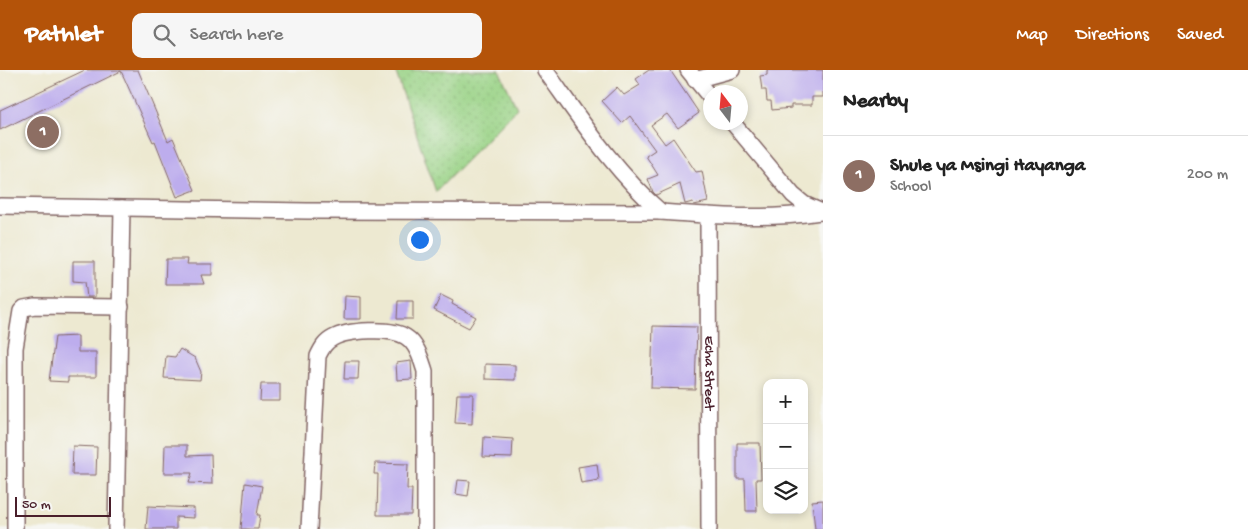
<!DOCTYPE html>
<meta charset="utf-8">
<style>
body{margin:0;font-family:"Gochi Hand",sans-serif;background:#f6f6f6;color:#222}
.controls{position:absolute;right:15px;bottom:15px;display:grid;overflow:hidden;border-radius:10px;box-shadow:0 2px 8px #0003}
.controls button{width:45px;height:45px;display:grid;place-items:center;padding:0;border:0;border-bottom:1px solid #e0e0e0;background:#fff;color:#222;font:25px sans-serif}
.compass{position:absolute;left:703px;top:15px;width:45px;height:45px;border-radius:50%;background:#fff;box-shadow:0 2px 8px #0003;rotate:344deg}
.scale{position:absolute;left:15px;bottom:12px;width:96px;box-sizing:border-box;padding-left:5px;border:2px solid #4a1f2b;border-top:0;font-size:14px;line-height:18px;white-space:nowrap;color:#4a1f2b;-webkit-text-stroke:4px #f6f6f2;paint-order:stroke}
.you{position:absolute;left:419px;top:169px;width:18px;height:18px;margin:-12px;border:4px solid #fff;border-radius:50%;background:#1a73e8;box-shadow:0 0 0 8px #1a73e833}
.badge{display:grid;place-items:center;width:32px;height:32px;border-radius:50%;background:#b45309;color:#fff;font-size:16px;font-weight:700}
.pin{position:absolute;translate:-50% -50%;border:2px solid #fff;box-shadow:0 1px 5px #0006}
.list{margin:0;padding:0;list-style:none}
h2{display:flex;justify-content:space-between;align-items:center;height:65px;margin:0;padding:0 20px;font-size:21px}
h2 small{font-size:16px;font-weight:400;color:#767676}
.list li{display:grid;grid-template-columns:32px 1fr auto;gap:15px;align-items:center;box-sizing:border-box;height:80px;padding:0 20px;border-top:1px solid #e0e0e0}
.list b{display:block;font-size:19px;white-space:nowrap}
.list p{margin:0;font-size:16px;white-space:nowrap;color:#767676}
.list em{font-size:16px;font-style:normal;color:#767676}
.icon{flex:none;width:28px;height:28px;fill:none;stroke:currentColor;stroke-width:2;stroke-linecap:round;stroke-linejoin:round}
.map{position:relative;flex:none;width:823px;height:459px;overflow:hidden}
header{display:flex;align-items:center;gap:30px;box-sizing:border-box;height:70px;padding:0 25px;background:#b45309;color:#fff}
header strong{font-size:24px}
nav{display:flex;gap:28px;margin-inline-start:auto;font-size:18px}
.search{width:350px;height:45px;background:#f6f6f6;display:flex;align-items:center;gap:12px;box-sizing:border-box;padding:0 18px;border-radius:10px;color:#767676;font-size:19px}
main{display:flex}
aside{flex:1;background:#fff}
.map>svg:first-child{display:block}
</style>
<header>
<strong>Pathlet</strong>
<div class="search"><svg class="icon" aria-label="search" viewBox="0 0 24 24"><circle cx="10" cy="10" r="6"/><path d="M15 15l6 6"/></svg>Search here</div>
<nav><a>Map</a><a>Directions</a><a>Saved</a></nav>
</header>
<main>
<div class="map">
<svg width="823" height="459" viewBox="0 0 823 459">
<defs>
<pattern id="grass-dots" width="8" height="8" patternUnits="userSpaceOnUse" patternTransform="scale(1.25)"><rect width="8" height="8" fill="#9ad386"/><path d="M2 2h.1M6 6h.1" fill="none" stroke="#86b574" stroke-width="1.8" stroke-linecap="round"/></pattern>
</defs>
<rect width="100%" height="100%" fill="#f6f6f2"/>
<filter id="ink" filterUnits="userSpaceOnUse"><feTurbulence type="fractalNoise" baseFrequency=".02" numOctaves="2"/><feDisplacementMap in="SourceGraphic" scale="10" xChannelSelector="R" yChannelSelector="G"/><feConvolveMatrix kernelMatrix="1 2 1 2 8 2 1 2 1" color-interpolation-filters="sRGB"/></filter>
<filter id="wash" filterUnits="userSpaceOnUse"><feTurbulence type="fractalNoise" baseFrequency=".0096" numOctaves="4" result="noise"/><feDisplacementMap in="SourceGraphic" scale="20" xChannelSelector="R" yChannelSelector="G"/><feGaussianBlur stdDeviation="1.12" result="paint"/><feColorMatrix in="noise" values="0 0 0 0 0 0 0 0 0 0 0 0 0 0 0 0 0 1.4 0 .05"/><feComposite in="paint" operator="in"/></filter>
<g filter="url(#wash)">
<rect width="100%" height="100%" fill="#ede9d1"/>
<path fill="url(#grass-dots)" stroke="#727958" d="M395 0H499L517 38 436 122Z"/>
<g id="blocks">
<path fill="#bdaded" d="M85 0H138L168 71 173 68 195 120 177 127 155 71 153 72 121 1 0 60V40Z
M649 0H670L699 43 678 58 667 44 651 55 665 74 673 68 696 102 702 101 708 132 694 135 693 132 685 134 680 114 656 125 653 122 648 109 658 105 646 86 655 80 630 46 622 53 602 31 617 17 624 25 640 15 636 9Z
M767 0H823V27H812V35H791V38L772 40 771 31H767L766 20H762L760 6 767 5Z
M166 189H188L187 194H212V205H201L204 214H165Z
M73 191H95V227H87L85 212 73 211Z
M441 225 453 231 452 234 476 247 469 258 434 240Z
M345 226 361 227V249H344Z
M398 231H413V249H397Z
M653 256 697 257 695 319 651 318Z
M78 266V282H96V307H68V312L49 311 55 267Z
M180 279 195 288 201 302 200 310 164 308 166 286 175 287Z
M345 291H359L358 309H344Z
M411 291 412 309 397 310 396 293Z
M485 294 515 295V310L485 309Z
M261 314H280V331H260Z
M457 324H473L472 354 455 353Z
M484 367 513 369 512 388 483 387Z
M737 373H760L761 409H756L757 441H746L745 409H737Z
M165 375H187V386L211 385 212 414 189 413 192 403H164Z
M73 376 97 377 96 405H72Z
M375 393 408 394 407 419H412L411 445H377L378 404H374Z
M597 394 599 410 581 413 578 397Z
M458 410 470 411 468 426 456 424Z
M245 413 262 416 257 445H260L258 459H241Z
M823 430V459H815L812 431Z
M148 436 194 438V448L176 447V459H146Z"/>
</g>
</g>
<g filter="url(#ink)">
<use href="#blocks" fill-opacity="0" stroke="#836665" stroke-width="1"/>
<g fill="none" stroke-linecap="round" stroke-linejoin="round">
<defs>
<g id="minor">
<path d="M545 0C581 50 614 101 661 142"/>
<path d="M688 0 710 27"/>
<path d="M695 10 732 0"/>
<path d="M732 52 793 125 804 134 822 142"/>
<path d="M0 136 307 141 661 142C714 146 768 150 820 142"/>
<path id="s1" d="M708 145 709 459"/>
<path d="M15 459V278L21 241 24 238 35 236 121 237"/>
<path d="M116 459 122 138"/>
<path d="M309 459 318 286C322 278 325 272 333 268 347 260 392 257 406 267 417 274 421 289 425 301V459"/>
</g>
</defs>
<use href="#minor" stroke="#836665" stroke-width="18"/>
<use href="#minor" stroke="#fff" stroke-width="15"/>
</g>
</g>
<g text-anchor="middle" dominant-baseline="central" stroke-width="5" stroke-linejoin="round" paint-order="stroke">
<g font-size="15" fill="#4a1f2b" stroke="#f6f6f2">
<text stroke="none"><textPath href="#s1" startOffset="158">Echa Street</textPath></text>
</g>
</g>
</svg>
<div class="controls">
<button>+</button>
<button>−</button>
<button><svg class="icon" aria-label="layers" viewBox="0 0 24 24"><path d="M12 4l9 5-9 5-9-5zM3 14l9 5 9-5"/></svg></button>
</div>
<svg class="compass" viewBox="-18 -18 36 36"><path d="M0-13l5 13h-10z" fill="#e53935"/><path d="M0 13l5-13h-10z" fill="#767676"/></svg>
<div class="scale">50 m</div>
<div class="you"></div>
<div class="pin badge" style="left:43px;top:62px;background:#8d6e63">1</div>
</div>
<aside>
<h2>Nearby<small></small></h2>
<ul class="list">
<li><span class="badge" style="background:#8d6e63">1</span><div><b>Shule ya Msingi Hayanga</b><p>School</p></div><em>200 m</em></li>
</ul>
</aside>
</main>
